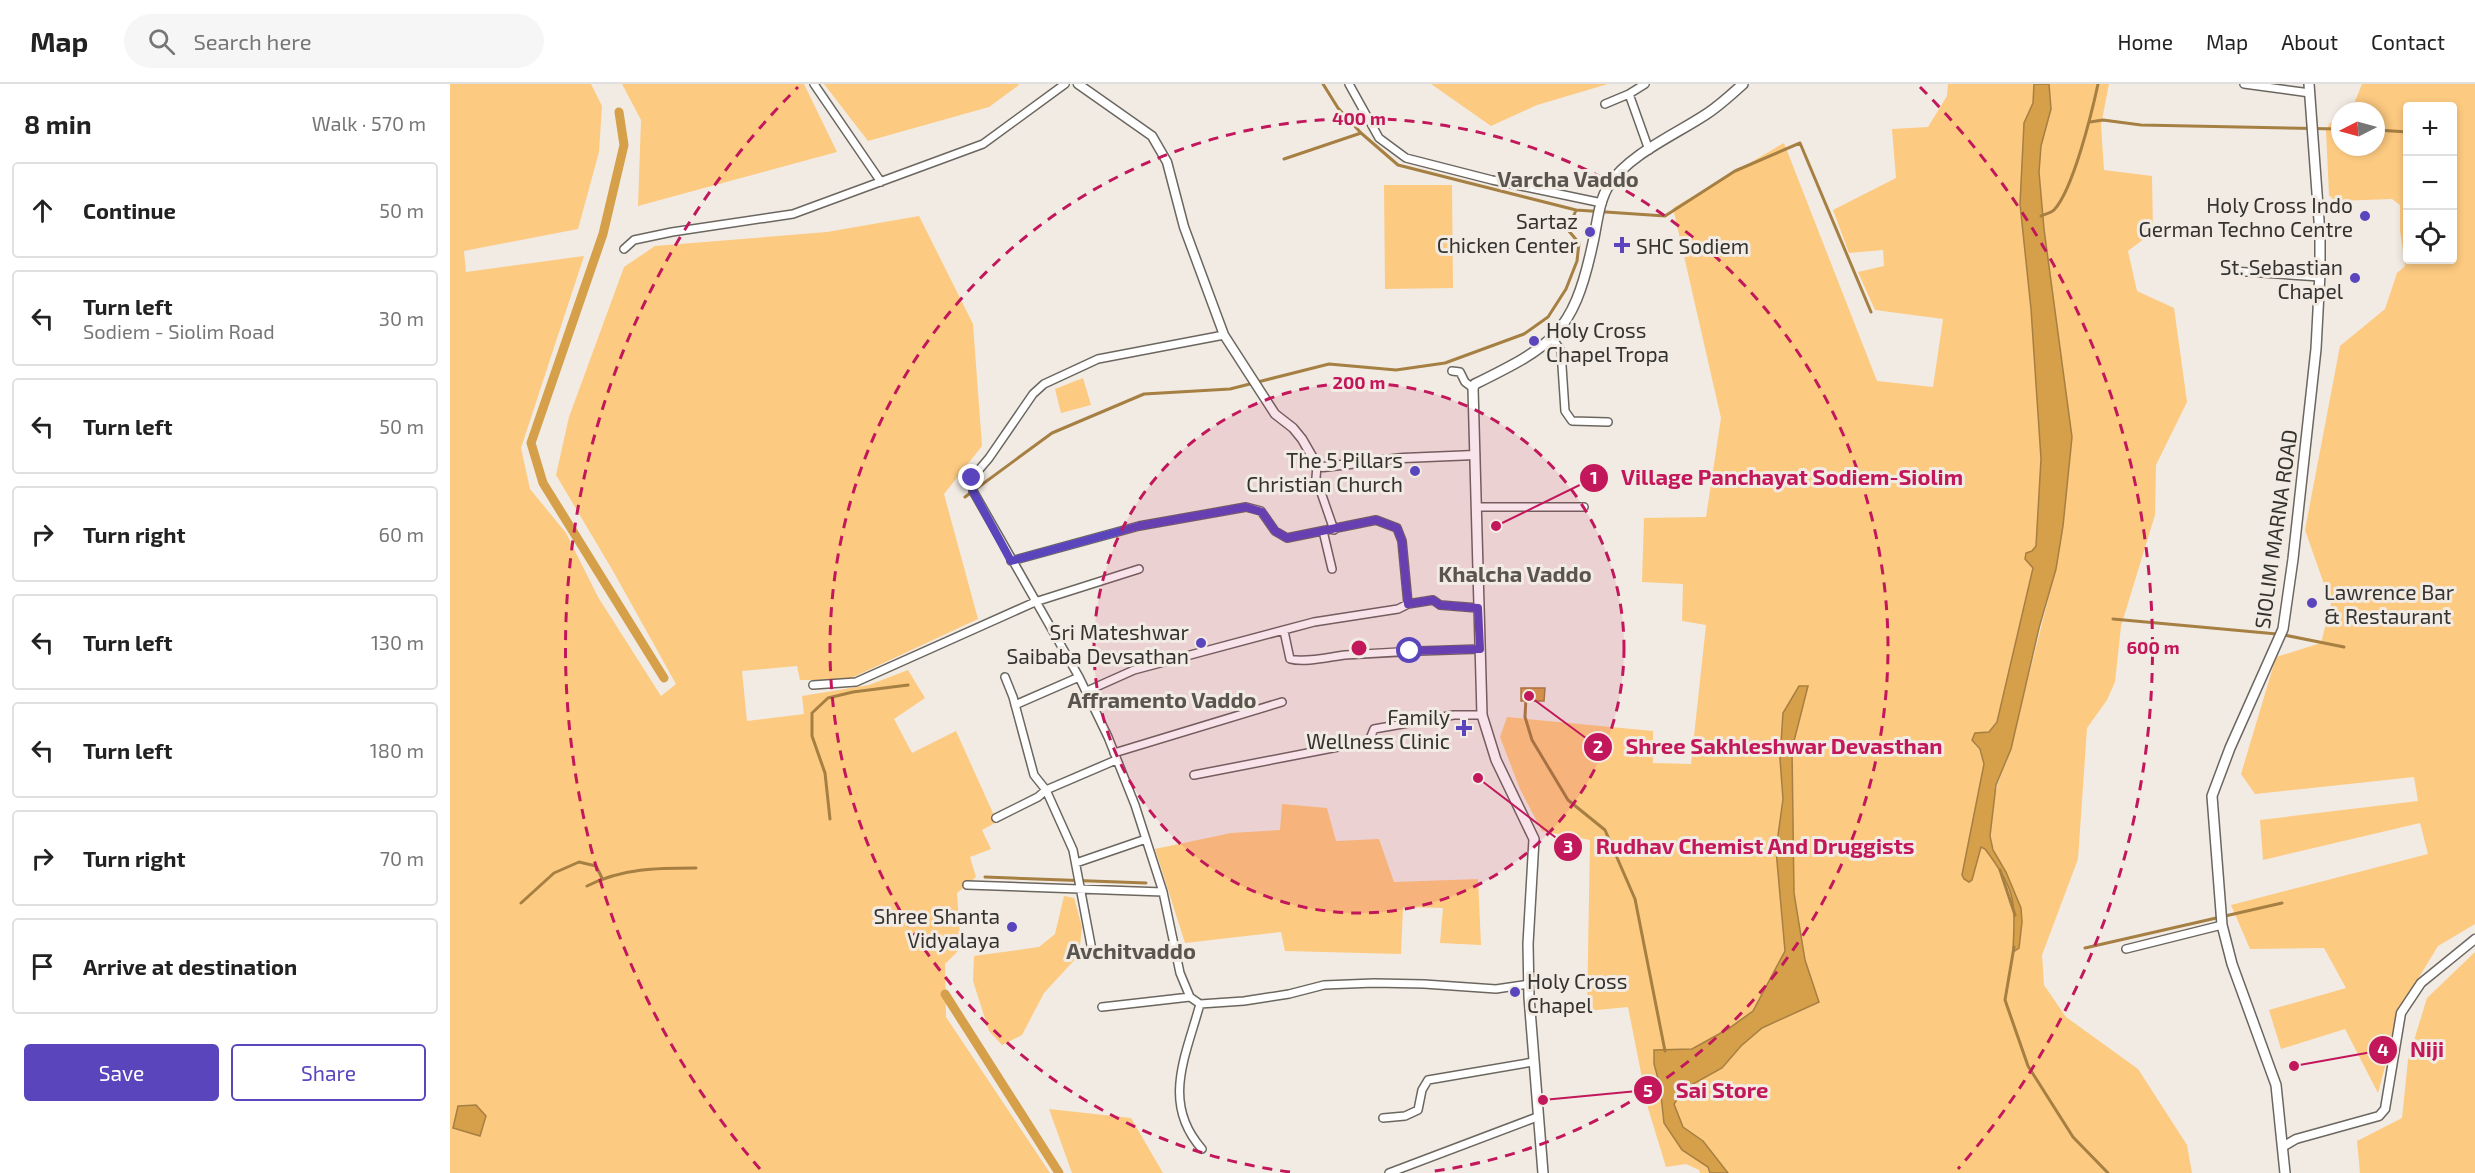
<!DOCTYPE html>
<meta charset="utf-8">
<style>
body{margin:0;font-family:"Exo 2",sans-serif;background:#f6f6f6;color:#222}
.controls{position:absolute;right:18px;top:18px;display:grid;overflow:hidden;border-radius:6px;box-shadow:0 3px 9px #0003}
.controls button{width:54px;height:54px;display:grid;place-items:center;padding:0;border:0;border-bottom:2px solid #e0e0e0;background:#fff;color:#222;font:30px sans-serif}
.compass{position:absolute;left:1881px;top:18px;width:54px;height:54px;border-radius:50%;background:#fff;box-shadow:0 3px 9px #0003;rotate:264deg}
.stop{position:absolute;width:18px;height:18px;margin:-14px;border:4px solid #5a45bd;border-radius:50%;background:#fff}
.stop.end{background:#5a45bd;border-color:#fff;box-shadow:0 2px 6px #0008}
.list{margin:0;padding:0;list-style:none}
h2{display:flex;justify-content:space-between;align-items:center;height:78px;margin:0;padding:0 24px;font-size:26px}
h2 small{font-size:20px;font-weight:400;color:#767676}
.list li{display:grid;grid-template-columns:39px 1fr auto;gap:18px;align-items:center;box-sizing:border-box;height:96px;margin:0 12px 12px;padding:0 12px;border:2px solid #e0e0e0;border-radius:6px}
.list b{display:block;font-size:22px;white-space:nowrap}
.list p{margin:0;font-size:20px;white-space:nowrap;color:#767676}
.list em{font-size:20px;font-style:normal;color:#767676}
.actions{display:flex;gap:12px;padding:18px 24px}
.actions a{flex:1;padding:14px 0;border:2px solid #5a45bd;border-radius:6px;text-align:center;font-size:21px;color:#5a45bd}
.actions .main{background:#5a45bd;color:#fff}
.icon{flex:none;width:33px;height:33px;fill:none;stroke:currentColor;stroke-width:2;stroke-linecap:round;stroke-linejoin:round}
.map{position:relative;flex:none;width:2025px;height:1089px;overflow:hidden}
header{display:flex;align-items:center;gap:36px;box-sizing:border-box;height:84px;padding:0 30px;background:#fff;border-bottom:2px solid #e0e0e0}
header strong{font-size:28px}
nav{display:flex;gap:33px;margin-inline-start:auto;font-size:21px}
.search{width:420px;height:54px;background:#f6f6f6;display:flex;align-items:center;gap:15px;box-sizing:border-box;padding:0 21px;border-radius:33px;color:#767676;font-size:22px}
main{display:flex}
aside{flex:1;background:#fff}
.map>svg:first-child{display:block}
</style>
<header>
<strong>Map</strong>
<div class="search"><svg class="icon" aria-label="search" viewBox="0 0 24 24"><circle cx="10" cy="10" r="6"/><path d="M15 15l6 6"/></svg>Search here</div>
<nav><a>Home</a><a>Map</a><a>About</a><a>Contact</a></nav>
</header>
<main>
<aside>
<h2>8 min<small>Walk · 570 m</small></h2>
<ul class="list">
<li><svg class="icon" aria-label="ahead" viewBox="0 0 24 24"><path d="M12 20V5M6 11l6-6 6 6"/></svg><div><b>Continue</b></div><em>50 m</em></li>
<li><svg class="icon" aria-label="left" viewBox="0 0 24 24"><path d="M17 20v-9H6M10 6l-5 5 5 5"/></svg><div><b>Turn left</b><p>Sodiem - Siolim Road</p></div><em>30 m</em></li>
<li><svg class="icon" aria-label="left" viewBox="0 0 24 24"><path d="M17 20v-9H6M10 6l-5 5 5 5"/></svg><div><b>Turn left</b></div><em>50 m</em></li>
<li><svg class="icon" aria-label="right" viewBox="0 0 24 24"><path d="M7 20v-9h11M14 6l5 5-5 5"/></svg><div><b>Turn right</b></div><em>60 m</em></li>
<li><svg class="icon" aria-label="left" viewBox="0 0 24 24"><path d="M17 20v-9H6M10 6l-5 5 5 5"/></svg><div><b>Turn left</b></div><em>130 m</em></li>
<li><svg class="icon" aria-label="left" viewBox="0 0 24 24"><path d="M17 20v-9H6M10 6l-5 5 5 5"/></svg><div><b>Turn left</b></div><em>180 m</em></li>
<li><svg class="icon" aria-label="right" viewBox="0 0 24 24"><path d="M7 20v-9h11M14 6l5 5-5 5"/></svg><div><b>Turn right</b></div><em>70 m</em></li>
<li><svg class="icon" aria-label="arrive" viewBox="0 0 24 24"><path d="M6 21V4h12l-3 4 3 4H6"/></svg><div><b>Arrive at destination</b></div></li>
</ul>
<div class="actions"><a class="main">Save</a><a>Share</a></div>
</aside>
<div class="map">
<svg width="2025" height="1089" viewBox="0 0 2025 1089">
<rect width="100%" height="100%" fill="#f1ebe3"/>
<path fill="#fdca81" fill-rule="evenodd" d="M0 0H141L152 22 149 68 128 145 14 167 16 188 134 172 71 364 80 405 116 449 148 513 211 612 226 600 163 487 106 391 119 333 174 183 205 162 377 148 469 132 523 240 532 362 494 410 528 535 397 596H350L347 582 292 587 297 637 354 630 352 612 419 601 458 586 475 614 444 635 462 669 506 647 547 738 532 746 541 765 520 773 526 793 507 809 511 864 495 880 496 933 600 1089H0Z
M172 0H354L387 68 188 122 191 36Z
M374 0H568L569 1 539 23 418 57Z
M981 0H1158L1087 21 1041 42Z
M1498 0H1584L1583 19 1574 39 1570 120 1581 225 1591 375 1586 462 1582 467 1576 469 1575 475 1583 484 1547 638 1539 648 1525 649V661L1530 665 1534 680 1512 791 1514 795 1531 763 1535 765C1564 804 1565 818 1569 864 1574 836 1568 814 1556 788 1552 779 1545 772 1543 763 1535 738 1546 700 1557 677L1606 485 1613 442 1622 353 1594 145 1589 88 1591 62 1601 25 1599 0H1659L1651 41 1654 86 1702 92 1703 148 1678 167 1687 207 1724 224 1737 318 1706 381 1705 431 1671 542 1665 598 1657 616 1637 644 1628 775 1592 871 1594 901 1616 933 1688 985 1737 1061 1742 1089H1278L1253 1057 1233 1043 1224 1020 1234 1005 1272 984 1291 962 1312 944 1369 918 1355 876 1344 809 1342 665 1357 602H1349L1333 629 1330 675 1333 715 1326 767 1335 867 1303 927 1278 945 1242 965H1219L1204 980 1210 1002 1214 1039 1232 1066 1258 1083 1260 1089H1250L1249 1086 1236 1080 1216 1083 1198 1024 1178 923 1137 927 1140 756 1092 747 1070 705 1050 653 1057 633 1203 647V679L1241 680 1256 541 1232 537 1233 500 1192 498 1194 434 1256 433 1271 334 1223 124 1334 59 1427 297 1483 303 1493 235 1425 226 1408 188 1434 182 1433 166 1399 169 1383 126 1446 94 1442 45 1478 43 1497 12Z
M1912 0H2025V840L1988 862 1951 923 1928 1009 1895 945 1831 965 1819 926 1896 904 1874 864 1800 865 1781 821 1978 770 1970 739 1813 776 1810 736 1968 717 1964 693 1805 710 1791 690 1826 573 1871 559 1881 520 1855 446 1890 262 1935 225 1947 189 1955 182 1950 146V121L1942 115 1885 117 1879 111 1876 46 1880 39 1890 36V63H1926V27H1901ZM1958 22H2002V176H1958Z
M934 101H1002L1003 204 935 205Z
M633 294 641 321 611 329 605 305Z
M832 720 877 724 886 757 929 755 944 798 1028 795 1031 861 990 859 993 824 953 823 951 870 835 867 831 848 735 859 705 765 781 749 830 746Z
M614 812 624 814 632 843 629 871 594 909 572 951 552 961 539 947 523 897 524 872 589 863 605 850Z
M2025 868V1089H1910L1907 1057 1952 1034 1958 976 1977 914Z
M599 1025 681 1034 713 1089H622Z"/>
<path fill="#d69f49" stroke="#a67f42" stroke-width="1.5" d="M1584 0H1599L1601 25 1591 62 1589 88 1594 145 1622 353 1613 442 1606 485 1589 544 1561 665 1546 701 1540 752 1543 766 1556 788 1571 824 1572 838 1569 864 1563 868C1565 817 1567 807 1535 765L1531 763 1522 796 1519 798 1514 795 1512 791 1534 680 1530 665 1522 656 1525 649 1539 648 1547 638 1583 484 1575 475 1576 469 1582 467 1586 462 1591 375 1581 225 1570 120 1574 39 1583 19Z
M1349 602H1358L1342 665 1344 809 1355 876 1369 918 1312 944 1291 962 1272 984 1234 1005 1224 1020 1233 1043 1253 1057 1278 1089H1260L1258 1083 1232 1066 1214 1039 1210 1002 1204 980V966L1242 965 1278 945 1303 927 1335 867 1326 766 1333 715 1330 675 1333 629Z
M1071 604H1095L1094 617H1071Z
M26 1021 36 1032 30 1052 3 1044 8 1022Z"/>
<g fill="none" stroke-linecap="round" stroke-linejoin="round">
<path stroke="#a67f42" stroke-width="3" d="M873 0 888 24 911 49 948 81 1126 126 1215 132 1285 87 1350 59 1421 228
M1640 38 1653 36 1691 41 1890 45
M1926 46 1958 48
M834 75 911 49
M1591 132C1595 130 1601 129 1604 126 1623 106 1642 28 1648 0
M515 413 602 349 694 310 780 305 879 280 946 286 995 279 1074 250 1098 233 1116 205 1127 177 1129 159 1118 146 1126 126
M1663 535 1827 550
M1834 551 1894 563
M1076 613 1075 633 1082 656 1118 716 1155 746 1185 815 1215 967
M380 735 375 689 362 652V629L378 614 403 608 458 601
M1550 786 1565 831
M535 793 696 799
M137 802C172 784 208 784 246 784
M71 819 104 789 129 778 146 782 152 794
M1564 863 1555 916 1578 982 1623 1053 1658 1089
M1635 864 1832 819"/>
<path stroke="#d69f49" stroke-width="9" d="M169 28 174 61 153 150 81 359 93 399 214 594
M495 910 609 1089"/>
<defs>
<path id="minor" d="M364 0 431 98
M899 0 929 54 956 74 1042 96 1152 119
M1195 0 1179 10 1199 66
M1794 0 1860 9
M1155 20 1179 10
M174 165 184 156 222 148 343 130 533 60 615 0
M1783 187 1870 193
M774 251 648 275 594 300 583 310 539 374 522 394 523 407 629 593 658 653 685 721 713 808 730 889 740 913 750 920 794 917 839 910 874 901 924 899 974 900 1046 905 1079 900
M1103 255 1111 267 1115 327 1122 337 1158 338
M1002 287 1010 288 1015 298 1023 304
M867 381 866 394 884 446
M1026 423H1134
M873 447 882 485
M561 477 689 442 796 423 811 427 825 447 837 454 926 436 947 444 952 457 958 520 948 525 864 538 684 586 637 607
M958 520 983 516 990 521 1028 524
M834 547 840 575C854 579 879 573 895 571 940 568 985 566 1030 565
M555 593 563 613 584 691 596 706 623 766 641 861
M363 601 406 598 585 518 689 485
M565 621 629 593
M664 669 832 618
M744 691 919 657 924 645 1004 631H1032
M546 734 588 713 596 706 666 676
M626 779 696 755
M517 801 713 808
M1676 865 1772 841
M750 920C736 972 711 1019 752 1065
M652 923 740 913
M933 1034 955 1032 968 1026 972 1006 978 996 1083 978
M939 1089 1087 1033"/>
<path id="tertiary" d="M628 0 702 52 717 78 734 143 774 251 825 330 843 344 852 355 867 381 873 383 953 374 1025 371
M1834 1062 1846 1055 1929 1032 1935 1025 1951 929 1971 899 2025 855"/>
<path id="secondary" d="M1093 1089 1079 913 1078 860 1084 755 1046 676 1032 631 1023 304 1025 300C1102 262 1123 250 1142 163 1147 143 1148 118 1159 101 1179 70 1227 50 1258 29 1270 21 1282 10 1293 0
M1835 1089 1826 1001 1782 880 1772 841 1762 712 1780 664 1833 545 1843 475 1866 265 1870 189V150L1859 0"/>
</defs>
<use href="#minor" stroke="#6b665f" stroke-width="10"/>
<use href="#tertiary" stroke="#6b665f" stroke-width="11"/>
<use href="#secondary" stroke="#6b665f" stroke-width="12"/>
<use href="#minor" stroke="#fff" stroke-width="7"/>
<use href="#tertiary" stroke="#fff" stroke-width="8"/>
<use href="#secondary" stroke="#fff" stroke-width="9"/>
</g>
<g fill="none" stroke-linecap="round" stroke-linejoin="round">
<path stroke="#5a45bd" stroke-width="8" d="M522 394 523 407 561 477 689 442 796 423 812 428 825 447 837 454 926 436 947 444 952 457 958 520 983 516 990 521 1028 524 1030 565 960 567"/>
</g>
<circle cx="909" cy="564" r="265" fill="#c2185b" fill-opacity=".12"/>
<g fill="none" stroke="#c2185b" stroke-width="3" stroke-dasharray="10 8">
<circle cx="909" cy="564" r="265"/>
<path d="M840 1088A529 529 0 1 1 978 1088"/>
<path d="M310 1085A794 794 0 0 1 348 3M1470 3A794 794 0 0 1 1508 1085"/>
</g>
<g fill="#5a45bd" stroke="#f1ebe3" stroke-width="2">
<circle cx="1915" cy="132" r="6"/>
<circle cx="1140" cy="148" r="6"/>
<path d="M1169 152h6v6h6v6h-6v6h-6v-6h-6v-6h6z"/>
<circle cx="1905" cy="194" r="6"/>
<circle cx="1084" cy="257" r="6"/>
<circle cx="965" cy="387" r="6"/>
<circle cx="1862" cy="519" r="6"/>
<circle cx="751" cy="559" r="6"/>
<path d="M1011 635h6v6h6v6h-6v6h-6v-6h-6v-6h6z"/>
<circle cx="562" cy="843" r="6"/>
<circle cx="1065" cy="908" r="6"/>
</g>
<g text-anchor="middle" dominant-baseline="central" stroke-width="6" stroke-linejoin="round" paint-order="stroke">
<g font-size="21" fill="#353330" stroke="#f1ebe3" text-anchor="end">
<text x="1903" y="120">Holy Cross Indo<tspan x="1903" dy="24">German Techno Centre</tspan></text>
<text x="1128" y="136">Sartaz<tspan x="1128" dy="24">Chicken Center</tspan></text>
<text x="1186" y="161" text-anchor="start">SHC Sodiem</text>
<text x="1893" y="182">St. Sebastian<tspan x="1893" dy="24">Chapel</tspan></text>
<text x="1096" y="245" text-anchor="start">Holy Cross<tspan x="1096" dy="24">Chapel Tropa</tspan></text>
<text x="953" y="375">The 5 Pillars<tspan x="953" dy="24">Christian Church</tspan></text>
<text x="1874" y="507" text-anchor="start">Lawrence Bar<tspan x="1874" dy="24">&amp; Restaurant</tspan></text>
<text x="739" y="547">Sri Mateshwar<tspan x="739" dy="24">Saibaba Devsathan</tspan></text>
<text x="1000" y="632">Family<tspan x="1000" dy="24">Wellness Clinic</tspan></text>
<text x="550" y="831">Shree Shanta<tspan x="550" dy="24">Vidyalaya</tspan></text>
<text x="1077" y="896" text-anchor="start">Holy Cross<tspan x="1077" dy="24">Chapel</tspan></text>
</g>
<g font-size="21" fill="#353330" stroke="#f1ebe3">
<text transform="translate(1825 445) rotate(-82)">SIOLIM MARNA ROAD</text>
</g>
<g font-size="22" font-weight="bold" fill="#59544d" stroke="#f1ebe3">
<text x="1118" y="94">Varcha Vaddo</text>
<text x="1065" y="489">Khalcha Vaddo</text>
<text x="712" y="615">Afframento Vaddo</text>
<text x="681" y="866">Avchitvaddo</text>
</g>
</g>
<circle cx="909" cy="564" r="9" fill="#c2185b" stroke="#f1ebe3" stroke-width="3"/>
<g font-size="18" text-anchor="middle" font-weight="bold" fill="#c2185b" stroke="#f1ebe3" stroke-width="6" stroke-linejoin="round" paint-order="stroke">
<text x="909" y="41">400 m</text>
<text x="909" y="305">200 m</text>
<text x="1703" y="570">600 m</text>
</g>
<path fill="none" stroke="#c2185b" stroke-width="2" d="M1046 442L1144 394M1079 612L1148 663M1028 694L1118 763M1844 982L1933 966M1093 1016L1198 1006"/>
<g fill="#c2185b" stroke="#f1ebe3" stroke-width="2">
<circle cx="1046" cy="442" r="6"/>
<circle cx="1079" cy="612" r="6"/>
<circle cx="1028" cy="694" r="6"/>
<circle cx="1844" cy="982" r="6"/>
<circle cx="1093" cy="1016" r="6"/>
<circle cx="1144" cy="394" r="15"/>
<circle cx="1148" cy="663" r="15"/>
<circle cx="1118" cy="763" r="15"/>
<circle cx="1933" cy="966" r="15"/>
<circle cx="1198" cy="1006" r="15"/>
</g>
<g font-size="18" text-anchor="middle" font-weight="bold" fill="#fff">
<text x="1144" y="400">1</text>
<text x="1148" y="669">2</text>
<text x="1118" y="769">3</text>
<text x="1933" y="972">4</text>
<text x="1198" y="1013">5</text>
</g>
<g font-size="22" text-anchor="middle" font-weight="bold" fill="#c2185b" stroke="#f1ebe3" stroke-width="6" stroke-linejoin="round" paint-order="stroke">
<text x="1342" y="401">Village Panchayat Sodiem-Siolim</text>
<text x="1334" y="670">Shree Sakhleshwar Devasthan</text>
<text x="1305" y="770">Rudhav Chemist And Druggists</text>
<text x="1977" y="973">Niji</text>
<text x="1272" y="1014">Sai Store</text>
</g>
</svg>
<div class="controls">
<button>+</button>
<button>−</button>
<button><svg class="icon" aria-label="locate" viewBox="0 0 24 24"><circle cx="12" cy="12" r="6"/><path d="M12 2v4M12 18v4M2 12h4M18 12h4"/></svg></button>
</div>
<svg class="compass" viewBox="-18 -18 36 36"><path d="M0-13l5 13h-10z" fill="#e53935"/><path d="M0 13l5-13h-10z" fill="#767676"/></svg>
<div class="stop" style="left:960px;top:567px"></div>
<div class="stop end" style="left:522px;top:394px"></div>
</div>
</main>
